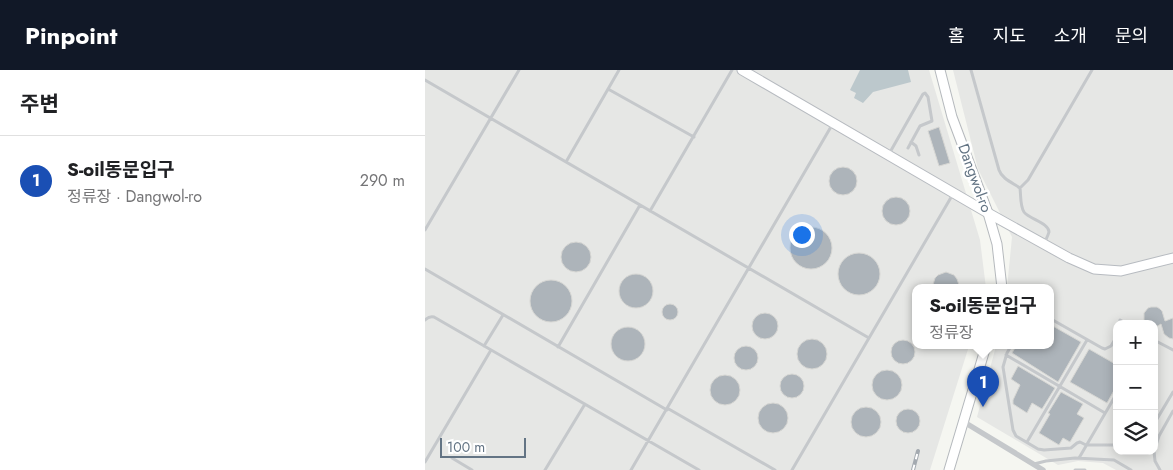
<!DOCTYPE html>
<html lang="ko">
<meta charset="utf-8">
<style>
body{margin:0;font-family:Jost,"Noto Sans KR",sans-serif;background:#f2f2f2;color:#202124}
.controls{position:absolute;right:15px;bottom:15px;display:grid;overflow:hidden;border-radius:10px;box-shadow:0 2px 12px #0003}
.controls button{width:45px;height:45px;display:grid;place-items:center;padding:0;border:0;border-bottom:1px solid #e0e0e0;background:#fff;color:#202124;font:25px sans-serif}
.scale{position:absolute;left:15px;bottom:12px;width:86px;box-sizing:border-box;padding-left:5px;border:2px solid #637484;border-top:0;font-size:14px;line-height:18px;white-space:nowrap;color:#637484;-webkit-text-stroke:4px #fff;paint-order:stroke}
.you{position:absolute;left:376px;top:164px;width:18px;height:18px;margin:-12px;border:4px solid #fff;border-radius:50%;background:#1a73e8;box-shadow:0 0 0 8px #1a73e833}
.badge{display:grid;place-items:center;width:32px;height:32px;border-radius:50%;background:#111827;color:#fff;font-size:16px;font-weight:700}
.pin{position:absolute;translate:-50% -41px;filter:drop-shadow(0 1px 2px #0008)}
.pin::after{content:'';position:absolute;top:26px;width:18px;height:15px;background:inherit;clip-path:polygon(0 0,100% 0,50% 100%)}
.popup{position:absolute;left:487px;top:214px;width:142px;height:65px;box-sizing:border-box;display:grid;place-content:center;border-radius:10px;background:#fff;filter:drop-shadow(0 1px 4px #0005);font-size:16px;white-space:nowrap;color:#757577}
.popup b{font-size:19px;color:#202124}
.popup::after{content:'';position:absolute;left:50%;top:100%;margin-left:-10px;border:10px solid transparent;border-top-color:#fff}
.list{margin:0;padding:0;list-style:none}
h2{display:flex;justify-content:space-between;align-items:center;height:65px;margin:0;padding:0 20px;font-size:21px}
h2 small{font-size:16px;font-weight:400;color:#757577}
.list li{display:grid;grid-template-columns:32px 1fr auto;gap:15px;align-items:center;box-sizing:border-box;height:90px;padding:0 20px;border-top:1px solid #e0e0e0}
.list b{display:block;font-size:19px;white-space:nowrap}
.list p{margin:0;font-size:16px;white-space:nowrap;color:#757577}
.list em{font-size:16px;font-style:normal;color:#757577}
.icon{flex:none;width:28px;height:28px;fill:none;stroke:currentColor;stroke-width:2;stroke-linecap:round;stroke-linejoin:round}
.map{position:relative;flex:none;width:748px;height:400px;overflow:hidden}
header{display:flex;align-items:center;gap:30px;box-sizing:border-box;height:70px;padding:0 25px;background:#111827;color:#fff}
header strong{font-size:24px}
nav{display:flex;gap:28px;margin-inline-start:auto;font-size:18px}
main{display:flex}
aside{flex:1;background:#fff}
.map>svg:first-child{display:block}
</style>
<header>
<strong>Pinpoint</strong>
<nav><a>홈</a><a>지도</a><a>소개</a><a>문의</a></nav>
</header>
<main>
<aside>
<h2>주변<small></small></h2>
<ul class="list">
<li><span class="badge" style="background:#1a4fb4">1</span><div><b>S-oil동문입구</b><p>정류장 · Dangwol-ro</p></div><em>290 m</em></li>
</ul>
</aside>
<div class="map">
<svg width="748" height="400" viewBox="0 0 748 400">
<rect width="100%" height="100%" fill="#f5f6f1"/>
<path fill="#e6e7e5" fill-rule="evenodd" d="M0 0H504L555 170 561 218H490V276H544L505 400H0Z
M528 0H748V400H691L678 393 653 391 633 395 552 347 571 276H626V218H582L587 167 553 99ZM692 254H729V381H692Z"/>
<path fill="#bcc8cc" d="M435 0H483L486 12 448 22 438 33 429 28 431 23 425 20Z"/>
<path fill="#adb4ba" stroke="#d7d7d4" d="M514 57 525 93 514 96 503 61Z
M404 111a14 14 0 1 1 28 0a14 14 0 1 1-28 0Z
M457 141a14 14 0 1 1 28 0a14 14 0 1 1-28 0Z
M365 178a21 21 0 1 1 42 0a21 21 0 1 1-42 0Z
M136 187a15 15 0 1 1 30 0a15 15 0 1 1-30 0Z
M413 204a21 21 0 1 1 42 0a21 21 0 1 1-42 0Z
M521 202 529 205 532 209 535 218H507L510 208 513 205Z
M194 221a17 17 0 1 1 34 0a17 17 0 1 1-34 0Z
M105 231a21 21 0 1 1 42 0a21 21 0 1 1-42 0Z
M237 242a8 8 0 1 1 16 0a8 8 0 1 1-16 0Z
M726 237H732L735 239 737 241 740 251 748 248V269L744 268 739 264 736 254 729 258V254H721L720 253 719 250V243L723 238Z
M327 256a13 13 0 1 1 26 0a13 13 0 1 1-26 0Z
M626 255 656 272 633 312 587 283 591 276H626Z
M186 274a17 17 0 1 1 34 0a17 17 0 1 1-34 0Z
M372 284a15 15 0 1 1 30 0a15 15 0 1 1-30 0Z
M466 282a12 12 0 1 1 24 0a12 12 0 1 1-24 0Z
M309 288a12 12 0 1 1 24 0a12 12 0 1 1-24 0Z
M664 279 692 295V315L682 333 645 312Z
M593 296 630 318 617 339 607 333 602 343 588 334V330L595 315 586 309Z
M447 315a15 15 0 1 1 30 0a15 15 0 1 1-30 0Z
M355 316a12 12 0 1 1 24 0a12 12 0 1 1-24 0Z
M285 320a15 15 0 1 1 30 0a15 15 0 1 1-30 0Z
M636 322 658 334 652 344 659 348 645 372 638 368 634 375 614 363 625 344 623 343Z
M333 348a15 15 0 1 1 30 0a15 15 0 1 1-30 0Z
M426 352a15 15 0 1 1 30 0a15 15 0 1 1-30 0Z
M471 351a12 12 0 1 1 24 0a12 12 0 1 1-24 0Z"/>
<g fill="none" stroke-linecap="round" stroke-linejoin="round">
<defs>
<path id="secondary" d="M317 0 563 143 644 188 669 199 696 201 748 188"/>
<path id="primary" d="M515 0 527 47 563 143 572 174 577 218
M524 400 561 276"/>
</defs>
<use href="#secondary" stroke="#b7bbc0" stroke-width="11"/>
<use href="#primary" stroke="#b5b9bd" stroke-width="11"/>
<path stroke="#c5c8cb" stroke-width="3" d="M546 0 574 100C577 109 588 113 595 118 596 126 595 136 599 142 604 149 624 153 624 162 623 166 620 171 619 174
M0 10 444 268
M183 19 269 67
M486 72 491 76 494 85
M464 84 498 24 500 23 503 27 507 51 495 56 483 78
M141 92 194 0
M595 118 603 110 667 0
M225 141 307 0
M0 160 94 0
M0 199 242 340
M626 249 677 278 680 279 686 276 692 266
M0 250C3 247 5 246 9 247L274 400
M695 250 702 254
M729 270 748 280
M59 276 78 245
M586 276 582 283 578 297 588 360 591 366 613 379 619 380 646 378 652 373 655 372 661 375H692
M133 277 215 135
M581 285 680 343
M242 338 350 400
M729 354 748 322
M602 372 662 270
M729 381 734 366 748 341
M729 381 730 391 735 400
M27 388 47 400
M654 388 692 323
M0 392 66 280
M609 394 621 391 650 388 689 390 706 400
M120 400 160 334
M206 400 407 55
M367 400 528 124
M650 400H660"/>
<path stroke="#c5c8cb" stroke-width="5.5" d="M539 352 618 400"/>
<use href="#secondary" stroke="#fff" stroke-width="9"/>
<use href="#primary" stroke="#fff" stroke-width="9"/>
<defs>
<path id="rail" d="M488 400 493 381"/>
</defs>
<use href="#rail" stroke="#a4aab0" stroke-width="4"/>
<use href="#rail" stroke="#fff" stroke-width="2" stroke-dasharray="5.5" stroke-linecap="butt"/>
</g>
<g text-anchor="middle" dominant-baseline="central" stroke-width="5" stroke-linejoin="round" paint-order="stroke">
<g font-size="15" fill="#637484" stroke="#fff">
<text transform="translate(550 108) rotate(70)">Dangwol-ro</text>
</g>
</g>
</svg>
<div class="controls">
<button>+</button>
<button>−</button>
<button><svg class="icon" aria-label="layers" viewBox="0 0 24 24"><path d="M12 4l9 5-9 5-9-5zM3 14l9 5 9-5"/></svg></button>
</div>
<div class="scale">100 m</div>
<div class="you"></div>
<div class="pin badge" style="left:558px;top:337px;background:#1a4fb4">1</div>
<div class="popup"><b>S-oil동문입구</b>정류장</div>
</div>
</main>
